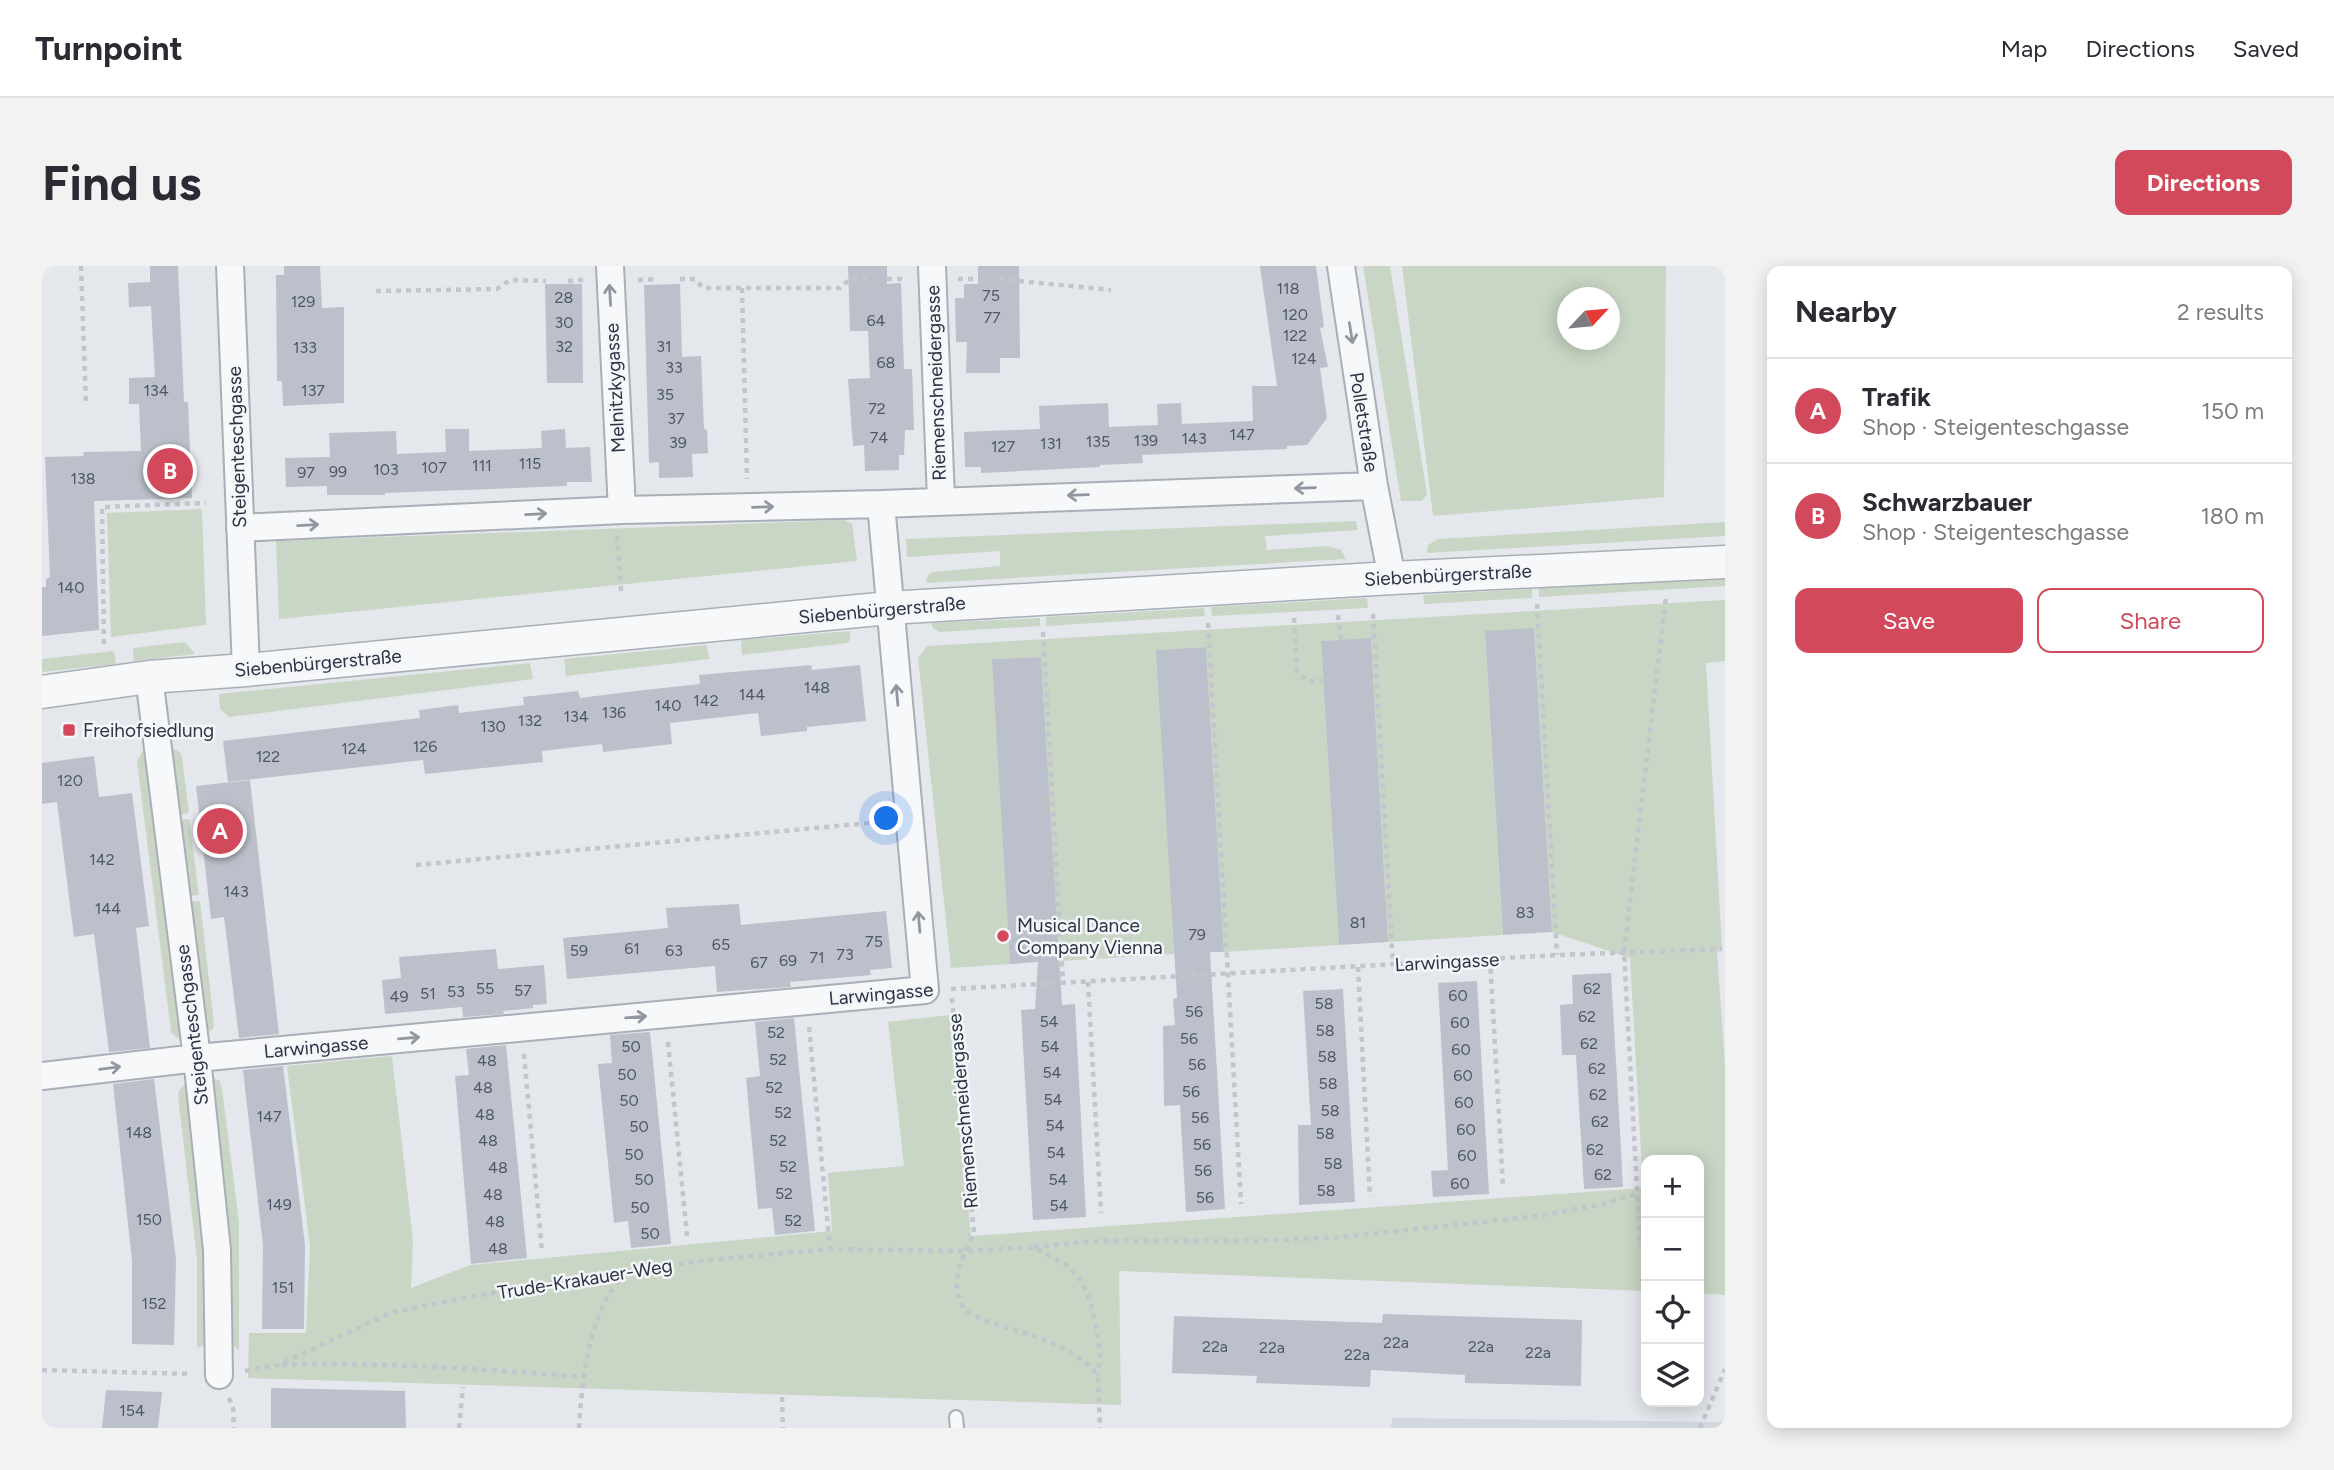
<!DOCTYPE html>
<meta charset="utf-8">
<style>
body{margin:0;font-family:Figtree,sans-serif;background:#f2f2f3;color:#2b2b33}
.controls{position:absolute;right:21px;bottom:21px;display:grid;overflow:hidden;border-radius:14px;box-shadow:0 4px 18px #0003}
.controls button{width:63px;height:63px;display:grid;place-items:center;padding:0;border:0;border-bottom:2px solid #e1e1e2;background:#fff;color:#2b2b33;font:35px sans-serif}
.compass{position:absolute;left:1515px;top:21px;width:63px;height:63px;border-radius:50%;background:#fff;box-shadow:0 4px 18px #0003;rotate:64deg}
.you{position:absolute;left:845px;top:553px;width:24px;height:24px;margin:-18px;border:5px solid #fff;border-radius:50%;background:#1a73e8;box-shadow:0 0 0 10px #1a73e833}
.badge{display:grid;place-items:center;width:46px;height:46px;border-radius:50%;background:#d1495b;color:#fff;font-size:23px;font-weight:700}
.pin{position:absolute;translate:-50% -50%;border:4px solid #fff;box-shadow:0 2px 7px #0006}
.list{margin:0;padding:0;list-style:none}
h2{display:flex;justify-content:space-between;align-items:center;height:91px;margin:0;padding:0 28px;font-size:30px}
h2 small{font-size:23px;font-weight:400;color:#7c7c81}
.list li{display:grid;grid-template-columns:46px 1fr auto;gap:21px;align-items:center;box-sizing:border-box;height:105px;padding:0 28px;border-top:2px solid #e1e1e2}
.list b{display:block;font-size:26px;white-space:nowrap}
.list p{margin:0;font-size:23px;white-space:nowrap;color:#7c7c81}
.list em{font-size:23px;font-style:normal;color:#7c7c81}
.actions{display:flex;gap:14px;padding:21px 28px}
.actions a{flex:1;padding:16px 0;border:2px solid #d1495b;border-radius:14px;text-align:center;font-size:24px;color:#d1495b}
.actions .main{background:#d1495b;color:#fff}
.icon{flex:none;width:38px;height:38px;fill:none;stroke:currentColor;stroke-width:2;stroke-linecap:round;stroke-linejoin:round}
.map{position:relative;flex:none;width:1683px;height:1162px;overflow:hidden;border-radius:14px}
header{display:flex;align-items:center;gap:42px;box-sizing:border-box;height:98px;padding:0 35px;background:#fff;border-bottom:2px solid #e1e1e2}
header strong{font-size:33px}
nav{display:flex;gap:38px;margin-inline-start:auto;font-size:24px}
.intro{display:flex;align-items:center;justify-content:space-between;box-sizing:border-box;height:168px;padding:0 42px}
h1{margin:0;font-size:49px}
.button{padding:18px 32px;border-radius:14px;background:#d1495b;color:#fff;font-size:24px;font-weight:700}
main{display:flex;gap:42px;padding:0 42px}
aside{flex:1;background:#fff;border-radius:14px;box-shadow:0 4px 18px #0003}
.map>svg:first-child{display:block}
</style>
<header>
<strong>Turnpoint</strong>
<nav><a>Map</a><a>Directions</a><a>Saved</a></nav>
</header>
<div class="intro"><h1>Find us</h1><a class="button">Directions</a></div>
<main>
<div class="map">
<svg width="1683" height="1162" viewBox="0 0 1683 1162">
<rect width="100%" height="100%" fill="#e4e7ec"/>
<path fill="#d2d6de" d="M1351 1152 1683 1156V1162H1348Z"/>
<path fill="#c9d6c5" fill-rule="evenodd" d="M1321 0H1348L1385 228 1380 235H1359Z
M1360 0H1624L1622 231 1391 250ZM1526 32H1568V74H1526Z
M160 243 164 359 69 371 65 247Z
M802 254 810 258 815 295 237 353 234 275Z
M1314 255 1316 264 1223 270 1225 284 1286 280 1299 284 1304 293 884 317 886 309 891 306 958 300V285L865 291 864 273Z
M1683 256V270L1385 287 1386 279 1396 273Z
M1683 311V320L1497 331V322Z
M1490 323V332L1382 338 1381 329Z
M1325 332 1326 342 1170 350 1169 341Z
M1683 334V395L1664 397 1680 683 1675 687 1683 799V1029L1657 1027V894H1604V1025L1077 1005 1079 1139 206 1112 207 1067H264L268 980 245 800 350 790 371 975 369 1022 428 999 790 965 786 907 862 900 846 756 908 749 929 970 1601 922 1588 692 1510 666 1492 363 1443 366 1461 669 1346 676 1329 373 1279 375 1297 679 1182 686 1164 381 1115 384 1133 688 1017 695 999 391 951 393 968 698 909 702 876 392 885 380Z
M1162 342 1163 350 1004 360V351Z
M998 352V360L897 366 890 361V357Z
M808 365V374L805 377 700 389 699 374Z
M143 376 153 388 92 395 91 382Z
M665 379 667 393 524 410 522 393Z
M72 385 74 398 0 406V393Z
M488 397 491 413 187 451 178 443 177 428Z
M128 481 139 487 140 491 147 547 137 549Z
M106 485 140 771 135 772 129 766 95 495 100 486Z
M147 553 157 629 146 630 138 554Z
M158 635 172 758 171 763 164 767 147 636Z
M170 812 177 814 180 822 197 957V1084L189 1078 187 1073 188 985Z
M144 816 147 824 164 972V1078L155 1082V993L136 830 137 825Z"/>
<path fill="#bbc0ca" d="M108 0H136L142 136H146L150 232 52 235 57 364 0 370V321H4V313L8 311 3 191 42 190 41 186 99 185 97 138H87V112L113 111 109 40 87 41 86 17 108 16Z
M242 0H278L280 42 302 41V137L241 140 240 115H235L234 9H242Z
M806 0H845V18L859 17 862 103H870L872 164H863L862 189H857V204L823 205 822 179 811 180 806 113 828 112 827 89 826 65H808Z
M936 0H977L978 92H958V107H924L925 76H914L913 32H922V18H936Z
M1218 0H1274L1282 61 1278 62 1286 101 1278 102 1285 152 1265 179 1245 180V183L1100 189 1101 197 1058 199V201L939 207V201H923L922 166 998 163 997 140 1066 137 1067 161 1116 159 1115 138 1139 137 1140 158 1211 155 1210 120H1235Z
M503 18H540L541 117H505Z
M638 18 640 91 659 90 662 163 665 164 666 187 650 188 651 211 617 212V196L607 197 602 19Z
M403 163H427V185L500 182 499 165 523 163 524 182 548 181 550 216H525V220L343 227V229H285V220L244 221 243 192 288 191 287 167 354 165 355 188 379 187 404 186Z
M1492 362 1510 666 1461 669 1443 365Z
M1329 372 1346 676 1297 679 1279 375Z
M1164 381 1182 686H1168L1183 943 1144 946 1138 839 1122 840 1121 760 1133 759 1131 733 1135 732 1114 384Z
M999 391 1020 739 1033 738 1044 951 991 954 979 744 993 743 996 696 968 698 950 393Z
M769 399 770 404 818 399 824 455 765 461V465L719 470 716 447 628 457 630 478 561 486 560 478 500 485 501 496 383 508 381 494 186 516 181 475 378 452 377 444 416 439 417 447 482 439 481 431 536 425 538 432 585 426 658 418 657 409Z
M52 490 57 531 90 527 107 660 94 662 108 782 67 786 52 668 32 671 15 536 0 538V497Z
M208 514 237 768 197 772 182 651 169 653 154 520Z
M697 638 699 659 844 645 850 702 828 704 829 709 748 716 749 721 675 726 673 700 525 713 521 672 626 662 624 642Z
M454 683 456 703 502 699 505 738 491 739V742L461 745 462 748 421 751 420 741 343 748 340 714 359 712 357 691Z
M1569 707 1581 921 1542 923 1534 789H1520L1518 739 1531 738 1530 709Z
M1435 715 1447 928 1391 931 1389 905 1406 904 1396 717Z
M1301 723 1313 936 1257 939 1256 859H1269L1261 725Z
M752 752 773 965 733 969 730 942 716 943 704 812 718 810 713 756Z
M608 766 629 978 589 982 586 955 572 957 556 798 570 797 568 769Z
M464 779 485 992 429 998 413 810 427 809 424 783Z
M241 800 263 979 262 1063H220L221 979 201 804Z
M112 813 134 994 132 1079 90 1078V995L71 818Z
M1341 1048 1540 1054 1539 1120 1423 1117V1109L1329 1104 1328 1121 1214 1117 1215 1110 1130 1107 1132 1050 1340 1057Z
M229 1122 363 1125 364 1162H229Z
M64 1124 120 1126 116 1162H60Z"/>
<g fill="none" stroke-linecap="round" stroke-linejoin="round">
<defs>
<path id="service" d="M914 1151 915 1162"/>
<path id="minor" d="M188 0 204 404
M568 0 580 244
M890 0 899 234
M1299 0 1332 220 1350 312
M198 262 580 244 839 238 1332 220
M107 411 155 792 175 984 177 1109
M0 810 155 792 883 724 839 238"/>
<path id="tertiary" d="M0 426 107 411 204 404 847 342 1350 312 1683 296"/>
</defs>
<use href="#service" stroke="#a9aeb7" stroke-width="16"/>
<use href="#minor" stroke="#a9aeb7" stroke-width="30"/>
<use href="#tertiary" stroke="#a9aeb7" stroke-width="35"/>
<path stroke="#c2c5cb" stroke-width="4.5" stroke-dasharray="5 5" stroke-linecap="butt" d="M39 0 44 139
M638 13H653L661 22H798L808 13H825
M845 13H865
M916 13H936
M957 13 1069 24
M596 14 616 13
M526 15 541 14
M700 22 705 213
M334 25 455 23 468 14 504 15
M575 270 579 325
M1495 338 1515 689
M1331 348 1351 699
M1296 349 1299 374
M1252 352 1255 406 1265 415H1281
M1166 357 1199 938
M1001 366 1021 718
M62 378 60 241 164 237
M374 599 838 556
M1448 693 1461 920
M1316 701 1328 931
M1046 716 1059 947
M909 723 1515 689 1680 683
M910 732 932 967C921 988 901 1030 929 1048 941 1055 957 1059 970 1063 1001 1072 1035 1085 1056 1109L1058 1162
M767 761 788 983
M626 776 645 970
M482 788 500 986
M1604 978 1598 979 1582 686 1624 330
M992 981 1050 975H1210L1300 971 1496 950 1561 938 1594 928
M240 1099C341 1096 441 1103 541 1111
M0 1104 150 1108
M203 1105 236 1099 351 1046 502 1017 666 994 788 983 923 985 991 981 1023 998 1037 1011 1048 1034 1054 1060 1058 1088 1056 1109
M740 1131 741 1162
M187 1132 191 1142 192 1162
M417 1162 421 1121
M537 1162C540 1117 545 1065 569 1025 573 1017 582 1011 588 1005
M1658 1162 1683 1103"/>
<use href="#service" stroke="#f7f8fa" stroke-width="12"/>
<use href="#minor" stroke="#f7f8fa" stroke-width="26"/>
<use href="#tertiary" stroke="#f7f8fa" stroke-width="32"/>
</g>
<defs><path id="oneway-shaft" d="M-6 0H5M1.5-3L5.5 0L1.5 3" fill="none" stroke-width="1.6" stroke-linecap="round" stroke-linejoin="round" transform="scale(1.75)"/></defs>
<g stroke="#9196a0">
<use href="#oneway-shaft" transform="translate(568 29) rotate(-93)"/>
<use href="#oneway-shaft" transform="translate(1309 67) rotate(81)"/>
<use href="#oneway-shaft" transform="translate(1263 222) rotate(178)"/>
<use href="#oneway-shaft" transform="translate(1036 229) rotate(178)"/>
<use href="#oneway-shaft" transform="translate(721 241) rotate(-2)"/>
<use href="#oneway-shaft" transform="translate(494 248) rotate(-3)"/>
<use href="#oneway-shaft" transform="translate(266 259) rotate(-3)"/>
<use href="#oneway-shaft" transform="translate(855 429) rotate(-95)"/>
<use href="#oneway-shaft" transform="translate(877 656) rotate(-95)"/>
<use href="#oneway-shaft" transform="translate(594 751) rotate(-5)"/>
<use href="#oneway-shaft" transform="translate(367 772) rotate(-5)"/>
<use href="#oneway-shaft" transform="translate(68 802) rotate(-7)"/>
</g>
<g fill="#d1495b" stroke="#f4f6f9" stroke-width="2.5">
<rect x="20" y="457" width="14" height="14" rx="3.5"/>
<circle cx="961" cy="670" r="7"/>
</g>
<g text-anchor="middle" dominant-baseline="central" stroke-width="5" stroke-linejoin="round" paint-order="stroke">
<g font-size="16" fill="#4f5766">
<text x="1246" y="22">118</text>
<text x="949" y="29">75</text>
<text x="522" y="31">28</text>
<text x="261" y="35">129</text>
<text x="1253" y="48">120</text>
<text x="950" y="51">77</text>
<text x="834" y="54">64</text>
<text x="522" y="56">30</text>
<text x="1253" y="69">122</text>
<text x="522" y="80">32</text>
<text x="622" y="80">31</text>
<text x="263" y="81">133</text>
<text x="1262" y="92">124</text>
<text x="844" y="96">68</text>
<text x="632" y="101">33</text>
<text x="114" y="124">134</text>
<text x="271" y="124">137</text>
<text x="623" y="128">35</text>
<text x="835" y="142">72</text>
<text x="634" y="152">37</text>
<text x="1200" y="168">147</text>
<text x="837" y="171">74</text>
<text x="1152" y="172">143</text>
<text x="1104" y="174">139</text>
<text x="1056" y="175">135</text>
<text x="636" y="176">39</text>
<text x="1009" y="177">131</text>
<text x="961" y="180">127</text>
<text x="488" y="197">115</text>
<text x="440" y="199">111</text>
<text x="392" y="201">107</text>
<text x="344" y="203">103</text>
<text x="296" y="205">99</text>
<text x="264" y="206">97</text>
<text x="41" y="212">138</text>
<text x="29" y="321">140</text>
<text x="775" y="421">148</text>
<text x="710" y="428">144</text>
<text x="664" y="434">142</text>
<text x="626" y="439">140</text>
<text x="572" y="446">136</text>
<text x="534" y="450">134</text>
<text x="488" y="454">132</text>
<text x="451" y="460">130</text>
<text x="383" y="480">126</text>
<text x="312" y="482">124</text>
<text x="226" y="490">122</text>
<text x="28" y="514">120</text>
<text x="60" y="593">142</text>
<text x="194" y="625">143</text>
<text x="66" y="642">144</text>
<text x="1483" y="646">83</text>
<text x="1316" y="656">81</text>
<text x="1155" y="668">79</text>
<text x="832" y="675">75</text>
<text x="679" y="678">65</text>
<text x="590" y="682">61</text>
<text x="537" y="684">59</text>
<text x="632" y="684">63</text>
<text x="803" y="688">73</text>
<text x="775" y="691">71</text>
<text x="746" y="694">69</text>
<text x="717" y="696">67</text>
<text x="443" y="722">55</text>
<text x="1550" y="722">62</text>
<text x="481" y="724">57</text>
<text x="414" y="725">53</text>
<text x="386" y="727">51</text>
<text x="1416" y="729">60</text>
<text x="357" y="730">49</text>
<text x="1282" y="737">58</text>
<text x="1152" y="745">56</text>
<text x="1545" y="750">62</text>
<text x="1007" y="755">54</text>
<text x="1418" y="756">60</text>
<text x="1283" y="764">58</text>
<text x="734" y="766">52</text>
<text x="1147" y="772">56</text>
<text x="1547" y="777">62</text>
<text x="589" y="780">50</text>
<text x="1008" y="780">54</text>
<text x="1419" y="783">60</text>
<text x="1285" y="790">58</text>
<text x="736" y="793">52</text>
<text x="445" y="794">48</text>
<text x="1155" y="798">56</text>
<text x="1555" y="802">62</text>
<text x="1010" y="806">54</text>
<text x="585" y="808">50</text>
<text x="1421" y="809">60</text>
<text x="1286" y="817">58</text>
<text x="441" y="821">48</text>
<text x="732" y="821">52</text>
<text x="1149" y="825">56</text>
<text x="1556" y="828">62</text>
<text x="1011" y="833">54</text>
<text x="587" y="834">50</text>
<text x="1422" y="836">60</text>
<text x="1288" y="844">58</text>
<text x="741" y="846">52</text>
<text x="443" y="848">48</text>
<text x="227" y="850">147</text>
<text x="1158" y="851">56</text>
<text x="1558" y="855">62</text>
<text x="1013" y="859">54</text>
<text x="597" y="860">50</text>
<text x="1424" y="863">60</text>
<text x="97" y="866">148</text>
<text x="1283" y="867">58</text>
<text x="446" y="874">48</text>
<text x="736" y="874">52</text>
<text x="1160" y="878">56</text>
<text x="1553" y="883">62</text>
<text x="1014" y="886">54</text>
<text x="592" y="888">50</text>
<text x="1425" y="889">60</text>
<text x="1291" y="897">58</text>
<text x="746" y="900">52</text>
<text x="456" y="901">48</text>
<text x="1161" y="904">56</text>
<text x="1561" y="908">62</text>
<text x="602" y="913">50</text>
<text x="1016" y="913">54</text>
<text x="1418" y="917">60</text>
<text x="1284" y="924">58</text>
<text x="742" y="927">52</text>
<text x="451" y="928">48</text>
<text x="1163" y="931">56</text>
<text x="237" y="938">149</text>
<text x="1017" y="939">54</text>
<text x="598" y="941">50</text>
<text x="107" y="953">150</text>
<text x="751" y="954">52</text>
<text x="453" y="955">48</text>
<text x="608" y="967">50</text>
<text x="456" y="982">48</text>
<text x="241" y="1021">151</text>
<text x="112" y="1037">152</text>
<text x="1354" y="1076">22a</text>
<text x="1173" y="1080">22a</text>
<text x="1439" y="1080">22a</text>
<text x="1230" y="1081">22a</text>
<text x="1496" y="1086">22a</text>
<text x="1315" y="1088">22a</text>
<text x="90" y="1144">154</text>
</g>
<g font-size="19" fill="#2b3445" stroke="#f4f6f9">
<text transform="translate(894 117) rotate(-92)">Riemenschneidergasse</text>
<text transform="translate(573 122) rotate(-93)">Melnitzkygasse</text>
<text transform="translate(1322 156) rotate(81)">Polletstraße</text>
<text transform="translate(195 181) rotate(-92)">Steigenteschgasse</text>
<text transform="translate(1406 309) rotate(-3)">Siebenbürgerstraße</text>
<text transform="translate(840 344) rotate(-5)">Siebenbürgerstraße</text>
<text transform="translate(276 397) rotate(-5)">Siebenbürgerstraße</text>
<text transform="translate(1405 696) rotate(-3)">Larwingasse</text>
<text transform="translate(839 728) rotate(-5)">Larwingasse</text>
<text transform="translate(150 759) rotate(-97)">Steigenteschgasse</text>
<text transform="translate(274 781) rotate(-5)">Larwingasse</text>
<text transform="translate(921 845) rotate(-95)">Riemenschneidergasse</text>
<text transform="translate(543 1013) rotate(-9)">Trude-Krakauer-Weg</text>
</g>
<g font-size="19" fill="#2b3445" stroke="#f4f6f9" text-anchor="start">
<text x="41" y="464">Freihofsiedlung</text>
<text x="975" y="659">Musical Dance<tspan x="975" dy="22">Company Vienna</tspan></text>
</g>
</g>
</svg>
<div class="controls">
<button>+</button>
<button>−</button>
<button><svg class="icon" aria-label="locate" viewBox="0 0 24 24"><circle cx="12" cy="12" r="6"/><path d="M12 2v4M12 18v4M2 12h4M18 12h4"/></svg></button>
<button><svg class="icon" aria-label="layers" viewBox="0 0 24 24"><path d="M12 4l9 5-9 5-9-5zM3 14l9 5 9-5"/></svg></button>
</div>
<svg class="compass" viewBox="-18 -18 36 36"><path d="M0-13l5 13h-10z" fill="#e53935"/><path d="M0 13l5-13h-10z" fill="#7c7c81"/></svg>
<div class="you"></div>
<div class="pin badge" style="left:178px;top:565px">A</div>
<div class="pin badge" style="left:128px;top:205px">B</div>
</div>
<aside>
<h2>Nearby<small>2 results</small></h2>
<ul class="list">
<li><span class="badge">A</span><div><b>Trafik</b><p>Shop · Steigenteschgasse</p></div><em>150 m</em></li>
<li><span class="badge">B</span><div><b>Schwarzbauer</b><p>Shop · Steigenteschgasse</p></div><em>180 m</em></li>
</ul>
<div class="actions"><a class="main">Save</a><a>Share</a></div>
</aside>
</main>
